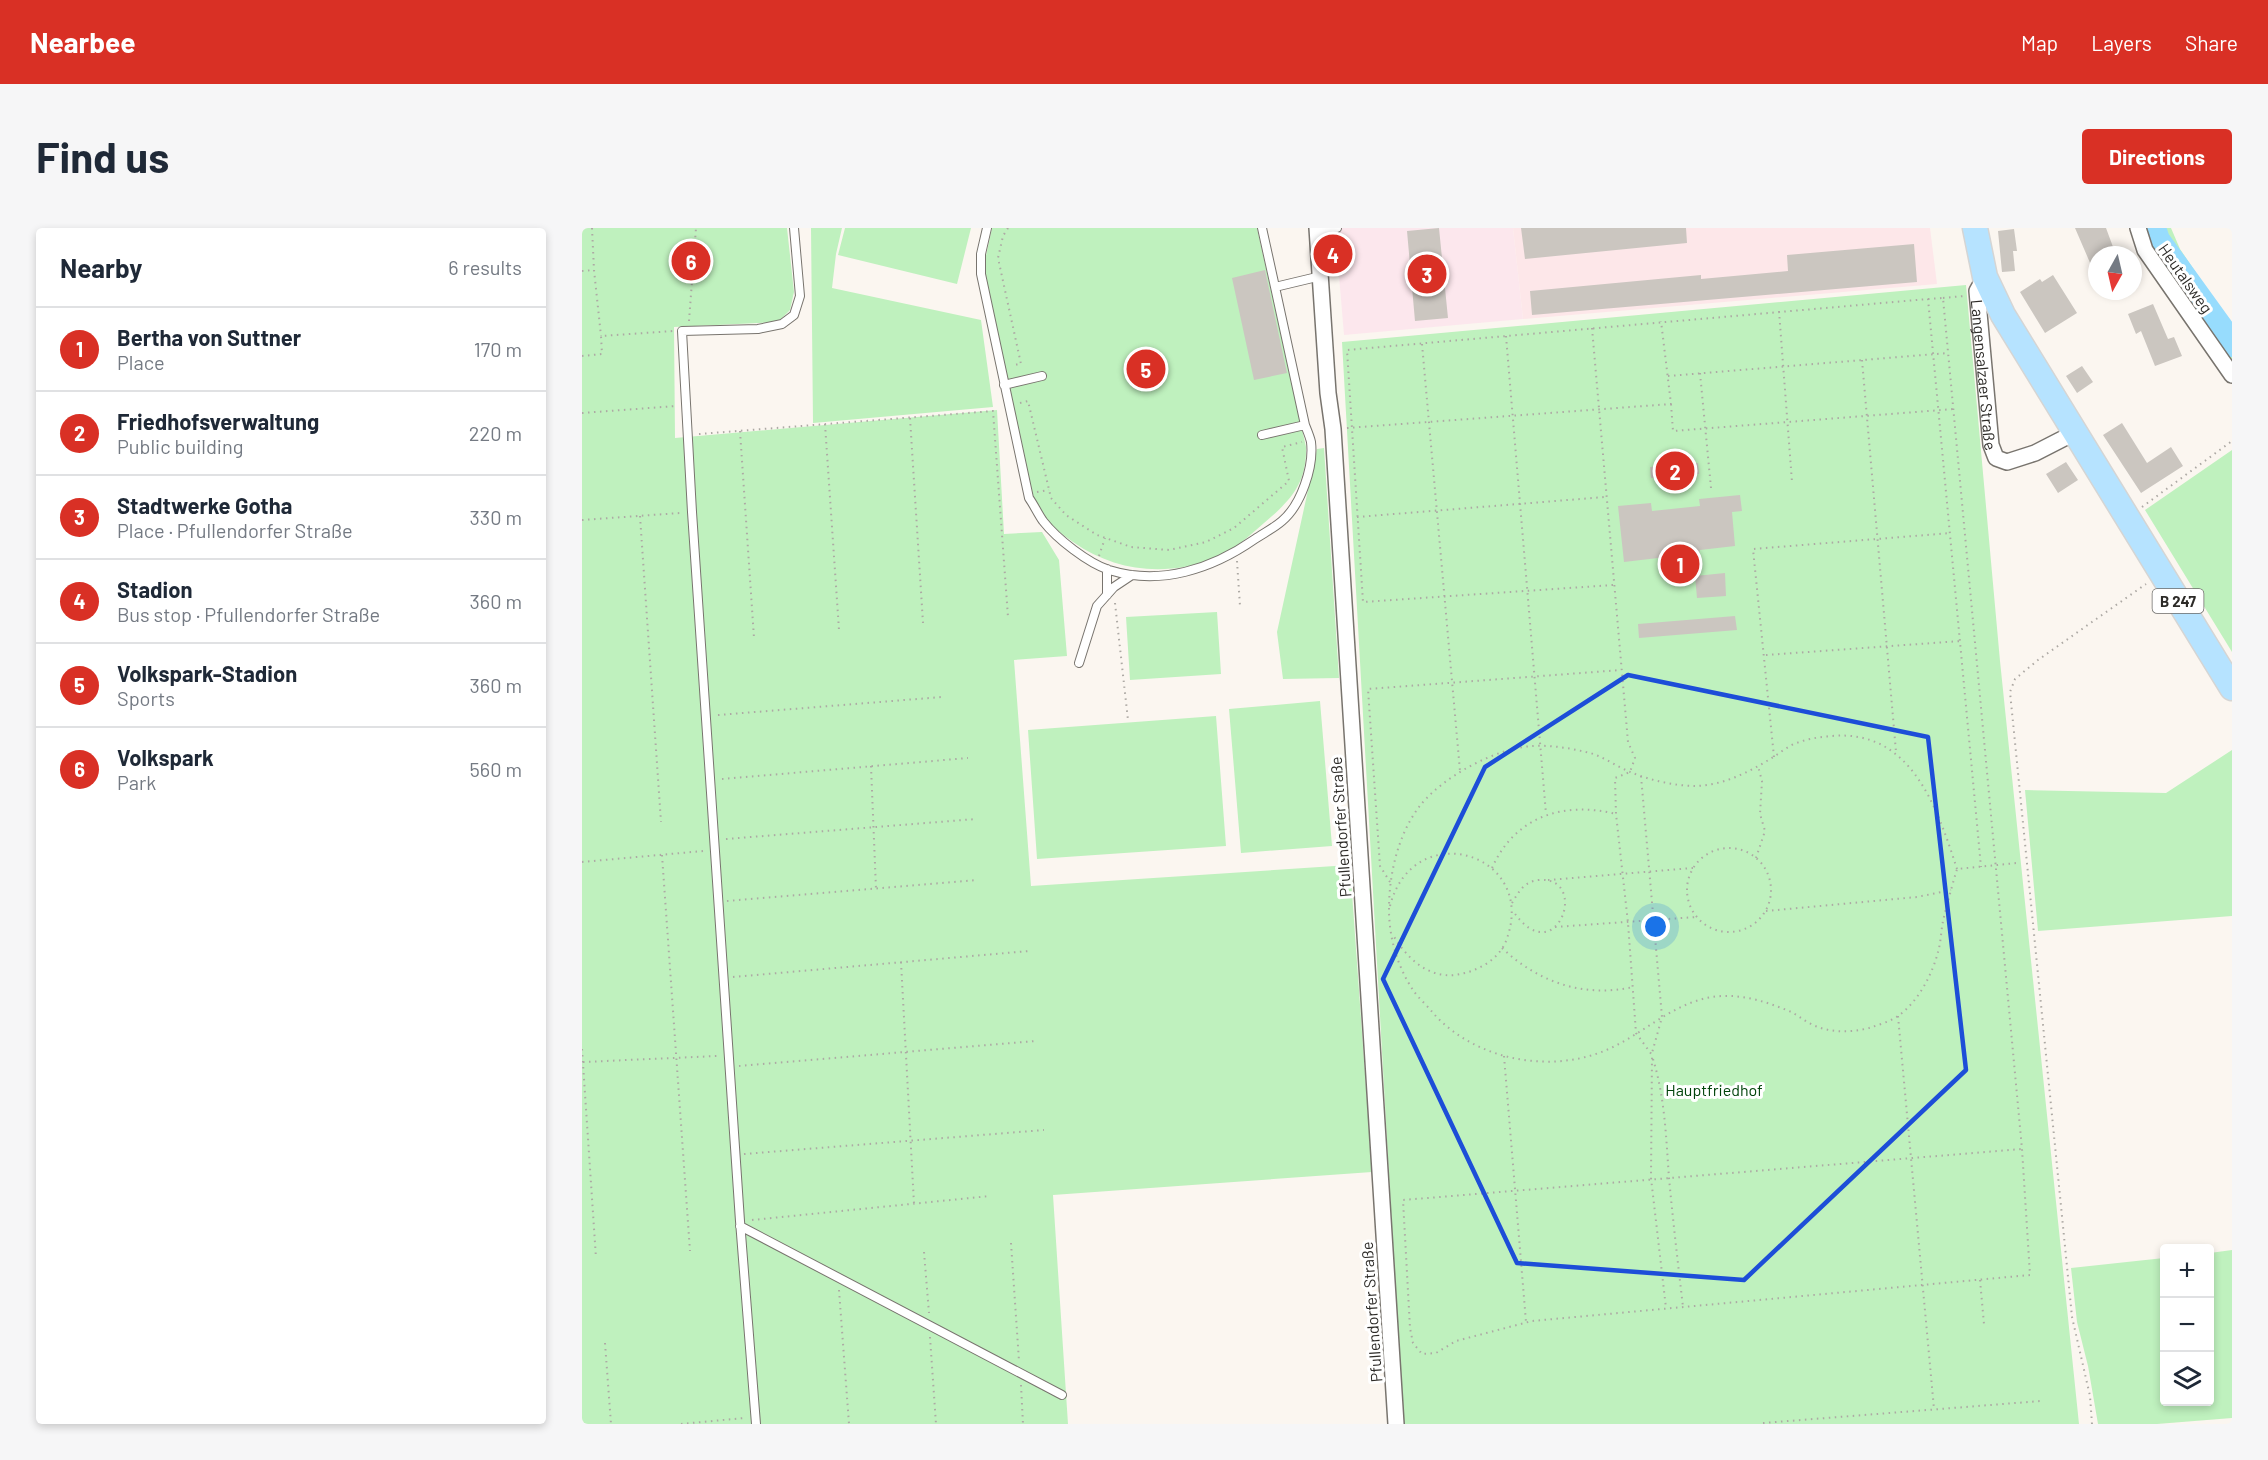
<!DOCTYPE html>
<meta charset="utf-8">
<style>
body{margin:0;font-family:Barlow,sans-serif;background:#f6f6f7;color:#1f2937}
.controls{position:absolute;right:18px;bottom:18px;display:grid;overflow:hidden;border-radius:6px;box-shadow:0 3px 9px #0003}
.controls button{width:54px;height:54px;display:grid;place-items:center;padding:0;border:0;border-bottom:2px solid #e0e1e3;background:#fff;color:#1f2937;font:30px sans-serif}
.compass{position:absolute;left:1506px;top:18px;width:54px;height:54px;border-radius:50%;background:#fff;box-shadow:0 3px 9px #0003;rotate:188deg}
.you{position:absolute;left:1074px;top:699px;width:21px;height:21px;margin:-15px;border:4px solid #fff;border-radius:50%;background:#1a73e8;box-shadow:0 0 0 9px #1a73e833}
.badge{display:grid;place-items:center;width:39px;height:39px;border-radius:50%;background:#d93025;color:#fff;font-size:20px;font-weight:700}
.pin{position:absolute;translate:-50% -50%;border:3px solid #fff;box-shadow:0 2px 6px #0006}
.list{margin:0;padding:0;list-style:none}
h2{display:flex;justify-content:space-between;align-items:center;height:78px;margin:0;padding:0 24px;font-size:26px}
h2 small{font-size:20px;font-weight:400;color:#747a83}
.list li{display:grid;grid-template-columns:39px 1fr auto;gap:18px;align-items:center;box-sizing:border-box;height:84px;padding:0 24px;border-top:2px solid #e0e1e3}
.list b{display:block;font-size:22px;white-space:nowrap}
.list p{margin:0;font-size:20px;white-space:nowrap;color:#747a83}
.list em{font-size:20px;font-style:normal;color:#747a83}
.icon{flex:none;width:33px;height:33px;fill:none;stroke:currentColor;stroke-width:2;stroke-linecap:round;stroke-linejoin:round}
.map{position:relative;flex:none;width:1650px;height:1196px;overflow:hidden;border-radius:6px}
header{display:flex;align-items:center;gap:36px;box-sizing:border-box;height:84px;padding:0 30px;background:#d93025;color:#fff}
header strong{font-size:28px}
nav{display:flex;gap:33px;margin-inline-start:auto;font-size:21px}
.intro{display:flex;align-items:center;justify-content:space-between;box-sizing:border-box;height:144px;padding:0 36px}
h1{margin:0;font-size:42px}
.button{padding:15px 27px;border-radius:6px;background:#d93025;color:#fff;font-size:21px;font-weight:700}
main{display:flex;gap:36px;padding:0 36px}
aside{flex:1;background:#fff;border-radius:6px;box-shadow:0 3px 9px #0003}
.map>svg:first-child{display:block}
</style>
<header>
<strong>Nearbee</strong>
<nav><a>Map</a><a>Layers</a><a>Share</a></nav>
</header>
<div class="intro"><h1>Find us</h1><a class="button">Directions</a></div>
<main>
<aside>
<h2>Nearby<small>6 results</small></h2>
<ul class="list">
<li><span class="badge">1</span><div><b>Bertha von Suttner</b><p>Place</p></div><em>170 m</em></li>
<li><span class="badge">2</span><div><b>Friedhofsverwaltung</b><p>Public building</p></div><em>220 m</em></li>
<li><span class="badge">3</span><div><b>Stadtwerke Gotha</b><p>Place · Pfullendorfer Straße</p></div><em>330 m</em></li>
<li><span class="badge">4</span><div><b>Stadion</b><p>Bus stop · Pfullendorfer Straße</p></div><em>360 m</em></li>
<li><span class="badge">5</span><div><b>Volkspark-Stadion</b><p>Sports</p></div><em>360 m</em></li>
<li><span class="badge">6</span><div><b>Volkspark</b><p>Park</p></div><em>560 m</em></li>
</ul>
</aside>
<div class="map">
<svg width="1650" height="1196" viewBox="0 0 1650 1196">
<rect width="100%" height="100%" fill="#fbf6f0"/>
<path fill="#fce7ed" d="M753 0H931L941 91 762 107Z"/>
<path fill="#fde7e9" d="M931 0H1348L1355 56 941 91Z"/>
<path fill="#bff1be" d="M0 0H205L212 64 208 82 196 94 92 99 93 210 415 182 422 306 460 304 477 332 485 428 432 432 449 658 768 637 790 944 471 967 486 1196H0Z
M229 0H260L254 26 250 60 399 92 411 179 231 195Z
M263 0H389L375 56 256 27Z
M410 0H675L724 219C725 256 708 273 682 295 667 308 651 323 634 330 584 349 534 344 491 314 480 306 468 298 460 286 455 279 452 270 449 262L405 62 403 32Z
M1562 0H1589L1598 21 1650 98V135L1568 17Z
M1384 57 1418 433 1497 1196H821L760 114Z
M742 220 757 450 701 451 695 404 735 221Z
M1650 222V424L1563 282Z
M635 384 639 446 548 452 544 389Z
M738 473 750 618 659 625 647 481Z
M634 488 644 618 455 631 446 502Z
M1650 522V688L1456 703 1443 562 1584 565Z
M1650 1022V1190L1575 1196H1516L1506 1138 1495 1094 1489 1040 1582 1030V1174H1628V1025Z"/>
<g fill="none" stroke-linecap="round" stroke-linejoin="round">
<path stroke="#97dcfd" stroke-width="26" d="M1571 0 1575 12 1650 116"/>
</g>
<path fill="#cbc6c0" d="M857 0 866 90 833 93 825 3Z
M939 0H1104L1105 15 943 31Z
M1493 0H1524L1534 27H1515V51Z
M1432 1 1435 23H1431L1433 43 1420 44 1416 3Z
M1332 16 1335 54 950 87 948 63 1119 47V51L1206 43 1205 27Z
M683 42 705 145 672 152 650 50Z
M1471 47 1495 85 1463 105 1438 64 1458 51 1460 54Z
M1571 76 1586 111 1592 109 1600 128 1573 138 1559 103 1554 106 1546 86Z
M1500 138 1511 154 1495 165 1484 148Z
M1540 195 1565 235 1589 219 1601 238 1559 265 1521 207Z
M1484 234 1496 252 1476 265 1464 246Z
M1116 235 1117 246 1069 250 1068 239Z
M1158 267 1160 283 1150 284 1153 318 1118 322 1113 337 1098 341 1087 339 1076 330 1042 334 1036 278 1069 275 1070 283 1118 278 1117 271Z
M1143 345 1144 368 1115 370 1113 348Z
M1153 388 1155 402 1057 410 1056 396Z"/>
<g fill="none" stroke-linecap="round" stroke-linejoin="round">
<defs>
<path id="lane" d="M405 0 399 26V46L447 270C452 277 456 286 461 293 475 311 506 335 527 342 579 358 630 341 673 311 682 305 692 300 700 293 719 277 732 239 729 214 728 209 725 202 723 197
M680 0 693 59 739 48
M736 2 755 0
M422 157 460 148
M680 207 723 197 693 59
M525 367V341
M497 435 515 378 532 359 550 347
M158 998 480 1167
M174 1196 158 993 110 284 100 103 176 101 200 96 212 87 218 68 212 0"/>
<g id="street">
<path d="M735 0 746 165 751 201 814 1196"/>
<path d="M1556 0 1563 22 1650 147"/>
<path id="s1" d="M1403 49 1395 63 1409 217 1414 230 1425 234 1453 225 1494 204"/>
</g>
<path id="primary" d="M1393 0 1403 49 1421 87 1650 460"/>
</defs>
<use href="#lane" stroke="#78746e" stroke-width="10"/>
<use href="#street" stroke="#78746e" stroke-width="18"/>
<use href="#primary" stroke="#d5d5d4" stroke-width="27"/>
<path stroke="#ada9a4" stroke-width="2" stroke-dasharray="1.5 4.5" stroke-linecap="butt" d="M10 0 12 42 19 108
M426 0 421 8 416 30 439 136 430 137
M0 43 12 42
M1361 70 1382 68
M1346 71 1361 70 1440 921 1448 1047 950 1093 874 1113 854 1125 840 1126 831 1115 828 1100 821 972 1440 921
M1197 83 1210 254
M107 93 114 0
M1010 100 1046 514 1053 530 1048 544 1033 550 1034 586 1046 695 1054 805 1070 827 1069 950 1084 1080
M924 108 964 586
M840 116 878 543
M0 128 20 126 19 108 91 103
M1280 132 1314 524
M1118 145 1129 260
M1086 148 1366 125
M438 175 446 173 469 270 484 287 515 307 549 319 587 322 624 314 652 300 707 253 700 219 720 214
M1089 176 1091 203 1372 181
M0 185 94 178
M328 190 341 395
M243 196 257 402
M765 200 1089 176 1079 93
M158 203 172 410
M117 206 411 183 426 389
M455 264 467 262
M1560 279 1650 213
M58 288 79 594
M775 289 1023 269
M0 292 98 285
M517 328 523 310
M655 333 658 378
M1031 357 781 374 765 122 1346 71 1399 639
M533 375 546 492
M1184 427 1379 413
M136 487 360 469
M1192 529 1171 321 1369 305
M289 538 294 661
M1059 548 1080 789 1070 825
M140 551 386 530
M144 611 394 591
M1105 662a42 42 0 1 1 84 0a42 42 0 1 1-84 0Z
M80 627 108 1023
M1174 630 1183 603 1178 586 1180 553 1176 538
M0 634 121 623
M910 640C933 588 982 573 1034 586
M1375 641C1355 579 1329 501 1250 508 1237 509 1224 511 1212 516 1205 519 1199 524 1193 528 1169 543 1143 557 1114 558 1093 558 1066 552 1046 543 1032 537 1019 527 1004 524 987 520 969 517 951 518 913 520 860 549 837 579 816 607 807 646 807 681 807 709 815 738 831 762 836 770 845 777 851 785 892 831 965 846 1022 823 1062 807 1094 770 1140 768 1163 767 1185 774 1207 783 1214 786 1220 791 1227 795 1245 805 1267 805 1287 800 1296 797 1307 794 1316 788 1336 774 1350 747 1356 724 1359 714 1359 703 1361 693 1365 676 1370 658 1375 641L1435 635
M966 652 1111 640
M808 654 798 638 786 461 1039 442
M145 673 395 652
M930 675C937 663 943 653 957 652 1009 648 974 746 931 683
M808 678C831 587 958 625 924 713 916 733 894 744 873 747 845 750 824 729 811 707
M1184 683 1335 669 1369 662
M973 699 1114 689
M920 720C956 754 1001 770 1051 759
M319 734 332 976
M151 749 447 723
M1316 788 1352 1181
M0 821 14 1030
M922 828 944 1094
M1071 831C1083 870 1084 909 1087 950 1091 993 1096 1036 1101 1079
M1 834 135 828
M157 838 453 813
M162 926 462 902
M170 992 408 968
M429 1015 437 1133
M342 1024 347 1085
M1398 1052 1402 1096
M257 1062 267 1196
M348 1109 354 1196
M23 1115 29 1196
M439 1157 441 1196
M1181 1195 1459 1173
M99 1196 162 1190
M1510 1196 1508 1168 1490 1089 1428 464 1433 451 1456 432 1564 356"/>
<use href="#lane" stroke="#fff" stroke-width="8"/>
<use href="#street" stroke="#fff" stroke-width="15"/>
<use href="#primary" stroke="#b6e3ff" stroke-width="24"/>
</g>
<path fill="none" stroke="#1d4ed8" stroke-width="4.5" stroke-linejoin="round" d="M1046 447 1346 509 1384 842 1162 1052 935 1035 801 751 903 539Z"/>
<g text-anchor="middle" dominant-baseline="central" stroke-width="6" stroke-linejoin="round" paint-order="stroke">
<rect fill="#fff" stroke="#6c6b68" stroke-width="1.5" x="1570.5" y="361" width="51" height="24" rx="4.5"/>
<g font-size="15" font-weight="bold" fill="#2d2b28">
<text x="1596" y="373">B 247</text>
</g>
<g font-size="16" fill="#2d2b28" stroke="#fff">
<text transform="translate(1604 50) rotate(55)">Heutalsweg</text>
<text stroke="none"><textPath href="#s1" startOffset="100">Langensalzaer Straße</textPath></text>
<text transform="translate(758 599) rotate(-94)">Pfullendorfer Straße</text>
<text transform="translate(789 1084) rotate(-94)">Pfullendorfer Straße</text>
</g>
<g font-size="16" fill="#00430a" stroke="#fff">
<text x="1132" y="861">Hauptfriedhof</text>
</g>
</g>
</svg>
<div class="controls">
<button>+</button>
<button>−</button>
<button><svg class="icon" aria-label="layers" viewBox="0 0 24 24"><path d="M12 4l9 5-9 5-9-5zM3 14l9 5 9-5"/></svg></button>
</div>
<svg class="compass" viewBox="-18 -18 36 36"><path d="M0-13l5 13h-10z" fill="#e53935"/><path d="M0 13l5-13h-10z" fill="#747a83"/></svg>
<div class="you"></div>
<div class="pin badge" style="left:1098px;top:336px">1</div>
<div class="pin badge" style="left:1093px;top:243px">2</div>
<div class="pin badge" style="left:845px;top:46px">3</div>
<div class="pin badge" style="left:751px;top:26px">4</div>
<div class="pin badge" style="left:564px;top:141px">5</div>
<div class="pin badge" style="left:109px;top:33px">6</div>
</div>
</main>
